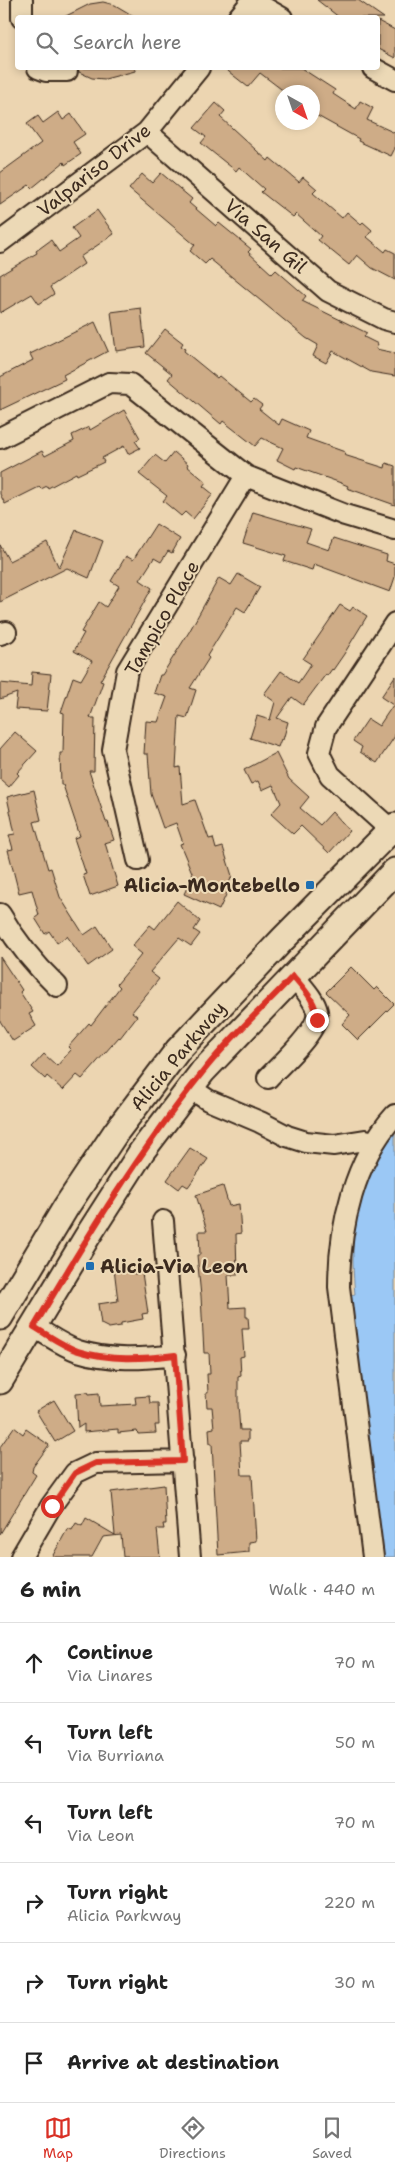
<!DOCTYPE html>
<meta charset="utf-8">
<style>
body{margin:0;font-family:"Shantell Sans",sans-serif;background:#f6f6f6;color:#222}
.compass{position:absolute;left:275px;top:85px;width:45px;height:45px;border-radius:50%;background:#fff;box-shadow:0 2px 8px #0003;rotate:140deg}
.stop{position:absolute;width:15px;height:15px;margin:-11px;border:4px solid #d93025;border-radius:50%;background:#fff}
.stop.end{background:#d93025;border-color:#fff;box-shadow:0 1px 5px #0008}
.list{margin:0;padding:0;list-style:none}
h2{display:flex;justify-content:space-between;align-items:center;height:65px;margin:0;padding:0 20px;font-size:21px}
h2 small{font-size:16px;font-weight:400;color:#767676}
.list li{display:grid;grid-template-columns:32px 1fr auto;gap:15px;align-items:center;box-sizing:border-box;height:80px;padding:0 20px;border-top:1px solid #e0e0e0}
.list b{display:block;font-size:19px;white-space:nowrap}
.list p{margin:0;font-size:16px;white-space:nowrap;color:#767676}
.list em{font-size:16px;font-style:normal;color:#767676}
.icon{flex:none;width:28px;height:28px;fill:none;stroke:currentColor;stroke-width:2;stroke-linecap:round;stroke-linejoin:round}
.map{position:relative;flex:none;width:395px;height:1557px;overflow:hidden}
.search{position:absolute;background:#fff;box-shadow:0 2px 8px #0003;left:15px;right:15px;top:15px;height:55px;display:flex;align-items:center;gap:12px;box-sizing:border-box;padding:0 18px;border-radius:5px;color:#767676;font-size:19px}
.sheet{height:545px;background:#fff}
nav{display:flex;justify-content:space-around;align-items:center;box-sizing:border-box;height:70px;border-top:1px solid #e0e0e0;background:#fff;font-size:14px;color:#767676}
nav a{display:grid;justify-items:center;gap:2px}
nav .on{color:#d93025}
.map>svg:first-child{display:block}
</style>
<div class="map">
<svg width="395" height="1557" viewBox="0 0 395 1557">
<rect width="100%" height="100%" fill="#ecd5b1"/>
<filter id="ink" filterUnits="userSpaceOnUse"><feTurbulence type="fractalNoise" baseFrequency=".02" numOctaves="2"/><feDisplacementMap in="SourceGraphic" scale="10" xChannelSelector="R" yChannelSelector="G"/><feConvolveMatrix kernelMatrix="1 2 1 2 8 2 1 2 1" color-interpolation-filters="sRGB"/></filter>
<g filter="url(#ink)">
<path fill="#9bc8f5" stroke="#75899f" d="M395 1126V1557H382L347 1296 355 1294C351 1253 352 1211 368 1172 374 1156 386 1141 395 1126Z"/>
<path fill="#ceac87" stroke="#3b2a1e" d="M317 0H358L384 18H340Z
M103 2 115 5 137 18H62L90 4Z
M378 21 395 30V58L378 49Z
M78 68H135V71L105 79 92 78 79 72Z
M224 68H301L335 90 333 94 356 109 360 101 373 108 367 120 395 133V148L391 156 358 141 359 139 312 113V92H285L260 73 248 87Z
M216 103 225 111 220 117 268 161 270 158 299 182 303 177 317 189 313 193 342 218 347 212 361 224 363 222 372 230 367 237 385 252 387 249 395 253V280L372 268 357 255 349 265 318 240 321 236 296 214 293 217 275 203 261 192 264 189 239 167 236 171 201 143 206 137 194 128Z
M58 112 63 120 71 114 85 134 73 142 81 154 65 165 64 162 32 188 29 185 0 205V173L41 143 27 124 38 116 43 123Z
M161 173 192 199 189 203 216 226 219 223 251 249 248 252 272 274 276 270 306 296 302 301 367 333 364 337 378 344 376 349 395 353V376L371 372 333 351 326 363 313 356 318 345 306 338 210 259 205 264 190 251 195 245 129 189 142 174 152 183Z
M97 210 114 234 80 257 84 264 50 287 54 294 39 304 32 294 0 313V275L37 253 36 251 51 240 59 252 79 238 72 228Z
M141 308 145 347 116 351 111 312Z
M95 322 108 351 63 375 65 379 0 410V377L33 360 30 354Z
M165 329 183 343 181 346 185 349 184 351 217 378 219 376 251 402 254 399 262 405 259 409 279 425 282 419 309 431 306 438 345 452 344 455 385 468 386 463 395 466V505L347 488 348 486 341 483 296 467 295 469 277 460 283 448 262 438 255 446 223 421 221 424 168 379 172 374 146 353Z
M124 410 140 438 135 441 140 448 128 454 124 446 102 458 104 462 77 475 76 473 48 488 47 486 41 489 39 487 5 504 0 494V473L42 451 45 456 74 441 72 435 89 427 90 430Z
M174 452 188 464 187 466 206 482 203 486 213 494 193 519 185 512 181 516 163 501 167 496 139 474 155 455 165 463Z
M253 512 311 529 306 542 329 550 334 538 387 555 386 561 395 564V577L390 592 314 564 312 570 284 561 286 556 243 543Z
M156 524 180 539 172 553 168 551 161 562 154 558 140 580 152 588 100 681 103 682 90 718H95L94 771H89L106 822H108L114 840 105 843 118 886 90 896 83 875 86 874 74 838 80 836 63 785H61L60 753H63L64 713 61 712 73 677 81 680 92 661 74 651 84 633 81 632 99 602 106 607 119 586 111 581 126 556 133 560Z
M76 530 103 541 89 578 67 568 0 602V545L9 561 47 542 59 568Z
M238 574 260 587 245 612 237 607 207 656 209 658 190 688 196 690 187 718 179 716 176 768 180 767 183 804 195 800 209 839 213 838 216 849 223 847 232 876 229 883 231 884 219 910 184 894 193 875 180 844 183 843 176 823 163 828 151 794 148 754H144L146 721 158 722 167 697 154 693 160 675H162L189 632 219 578 231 585Z
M340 605 350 611 353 607 367 616 344 654 333 670 332 669 327 676 326 674 303 705 292 697 277 718 288 722 283 740 281 739 278 747 250 738 257 716 270 720 275 702 264 694 281 671 298 683 311 664 303 659Z
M32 672 51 674 47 711 15 709 17 693 0 699V683L31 686Z
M395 676V736L377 763 360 752 362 747 353 741 368 719 379 726 393 705 381 697Z
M15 732 37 751 17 773 19 775 9 787 0 779V749Z
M276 753 289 779 309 797 300 808 320 825 332 812 349 831 329 853 301 826 293 834 271 814 281 803 273 785 262 790 258 781 251 784 244 770Z
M34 790 41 820 34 822 48 869 51 868 60 897 84 935 97 926 112 949 88 966 67 936 57 943 49 931 45 934 35 918 39 915 32 890 19 893 8 850 13 849 9 835 15 834 7 797Z
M177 901 200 921 194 930 200 934 191 946 179 938 150 972 159 979 132 1012 137 1016 120 1038 119 1037 82 1079 77 1075 63 1090 47 1076 45 1079 32 1067 44 1054 57 1066 71 1050 68 1047 89 1023 91 1025 120 987 117 984 142 954 132 946 150 925 155 929Z
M0 957 22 990 20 992 33 1012 29 1014 36 1026 13 1041 0 1021Z
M351 967 374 990 377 987 394 1004 358 1040 342 1024 350 1015 326 992Z
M190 1148 208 1159 188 1187 183 1184 179 1189 167 1180Z
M223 1186 229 1206 239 1204 241 1233 236 1234 237 1275H228L230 1308 246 1307V1317H248L249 1329H242L244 1356 240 1357 241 1376 238 1377V1405L240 1430H248V1441H240L242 1475H252L256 1541 249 1542V1552L218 1555 212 1444H210L209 1429 214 1428 212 1407H207L206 1393H208L207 1374H210L209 1353H204L201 1296 197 1255H200L199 1231H207L196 1195Z
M133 1266 134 1274 142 1273 148 1313 142 1314 143 1319 121 1323V1326L109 1328 101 1324 98 1304 118 1301 114 1268Z
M88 1392 89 1394 99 1393 100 1406 136 1404 135 1397 149 1396 150 1403H158L159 1425H155L156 1433 138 1434 137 1431 118 1433V1429L84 1432V1424L78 1428 76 1393Z
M54 1400 73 1431 55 1442 36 1411Z
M14 1427 23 1434 26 1429 49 1445 33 1467 32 1472 36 1475 0 1534V1447Z
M164 1485 166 1524H163L164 1529H157L160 1557H123L121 1535 103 1537 92 1557H52L68 1528 72 1530 76 1523 82 1526 86 1518 115 1535 111 1492Z"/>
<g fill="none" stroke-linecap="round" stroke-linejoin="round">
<defs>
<path id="minor" d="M251 0 282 18
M22 18V0
M238 18 252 1
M38 68 46 71H67
M373 68 395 80
M147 132 328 291 384 319 395 322
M0 242 147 132 199 68
M0 438 109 383 130 384 246 476 345 515 395 530
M0 634 6 632
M391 830 330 775 319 753 326 727 395 623
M138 860 113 750 127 671 246 476
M0 914C16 942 34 964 57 986
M268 1078C280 1065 321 1029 317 1011 314 998 301 986 293 975
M190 1088 208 1100 260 1122 287 1136 306 1142 334 1145 365 1140 374 1142
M163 1221 190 1557
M34 1327C48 1335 63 1346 78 1351 110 1361 142 1359 175 1355
M21 1557 51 1506 75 1473 96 1463 183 1461
M373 1557 339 1287C339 1227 354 1160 395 1115"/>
<path id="major" d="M0 1317 66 1207 116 1132 178 1050 283 939 395 826
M0 1381 87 1237 142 1151 203 1071 395 871"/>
</defs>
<use href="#minor" stroke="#3b2a1e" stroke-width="24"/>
<use href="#major" stroke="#3b2a1e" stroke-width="29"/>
<use href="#minor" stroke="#ecd9b6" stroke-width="20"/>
<use href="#major" stroke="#ecd9b6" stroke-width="25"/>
</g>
</g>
<g fill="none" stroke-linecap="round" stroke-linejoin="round" filter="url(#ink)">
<path stroke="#d93025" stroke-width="6" d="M52 1506 75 1473 96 1463 183 1461 175 1355C142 1359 110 1361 78 1351 63 1346 48 1335 34 1327 86 1239 138 1153 202 1073 229 1038 263 1008 293 976 304 989 317 1002 317 1020"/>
</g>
<g fill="#1f6fb2" stroke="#ecd9b6" stroke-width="2">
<rect x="305" y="880" width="10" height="10" rx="2.5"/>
<rect x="85" y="1261" width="10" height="10" rx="2.5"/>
</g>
<g text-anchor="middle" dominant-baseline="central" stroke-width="4" stroke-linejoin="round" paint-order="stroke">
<g font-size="19" fill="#3b2a1e" stroke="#ecd9b6">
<text transform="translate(94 170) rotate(-38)">Valpariso Drive</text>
<text transform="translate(266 236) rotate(41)">Via San Gil</text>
<text transform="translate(162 618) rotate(-60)">Tampico Place</text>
<text transform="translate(178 1056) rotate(-50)">Alicia Parkway</text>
</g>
<g font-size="19" font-weight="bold" fill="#3b2a1e" stroke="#ecd9b6" text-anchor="end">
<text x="300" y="885">Alicia-Montebello</text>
<text x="100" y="1266" text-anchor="start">Alicia-Via Leon</text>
</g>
</g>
</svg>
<svg class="compass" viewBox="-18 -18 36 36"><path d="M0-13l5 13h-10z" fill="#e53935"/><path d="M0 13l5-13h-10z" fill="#767676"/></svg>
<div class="stop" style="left:52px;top:1506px"></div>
<div class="stop end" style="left:317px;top:1020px"></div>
<div class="search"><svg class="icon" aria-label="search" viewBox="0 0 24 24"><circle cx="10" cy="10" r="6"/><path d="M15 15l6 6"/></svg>Search here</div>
</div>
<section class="sheet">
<h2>6 min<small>Walk · 440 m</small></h2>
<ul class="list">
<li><svg class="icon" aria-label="ahead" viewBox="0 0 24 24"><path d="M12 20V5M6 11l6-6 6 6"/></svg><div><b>Continue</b><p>Via Linares</p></div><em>70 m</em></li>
<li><svg class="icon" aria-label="left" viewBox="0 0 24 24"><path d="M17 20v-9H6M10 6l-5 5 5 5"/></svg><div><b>Turn left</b><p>Via Burriana</p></div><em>50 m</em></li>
<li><svg class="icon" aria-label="left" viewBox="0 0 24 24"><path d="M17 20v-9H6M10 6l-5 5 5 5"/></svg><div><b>Turn left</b><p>Via Leon</p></div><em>70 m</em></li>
<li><svg class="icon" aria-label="right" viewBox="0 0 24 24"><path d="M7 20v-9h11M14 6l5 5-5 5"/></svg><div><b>Turn right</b><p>Alicia Parkway</p></div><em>220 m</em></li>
<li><svg class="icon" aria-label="right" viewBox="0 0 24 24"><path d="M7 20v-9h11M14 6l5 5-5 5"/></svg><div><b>Turn right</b></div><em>30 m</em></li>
<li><svg class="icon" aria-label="arrive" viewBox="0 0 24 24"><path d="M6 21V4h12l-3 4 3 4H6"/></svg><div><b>Arrive at destination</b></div></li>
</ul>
</section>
<nav>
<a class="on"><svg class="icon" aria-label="map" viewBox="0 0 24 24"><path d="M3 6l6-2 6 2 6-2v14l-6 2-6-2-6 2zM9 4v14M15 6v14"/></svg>Map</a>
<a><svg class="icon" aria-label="directions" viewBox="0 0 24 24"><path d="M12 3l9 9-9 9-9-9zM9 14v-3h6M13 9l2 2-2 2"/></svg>Directions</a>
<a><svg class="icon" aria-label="saved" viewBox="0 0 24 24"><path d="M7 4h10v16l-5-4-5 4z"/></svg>Saved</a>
</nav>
